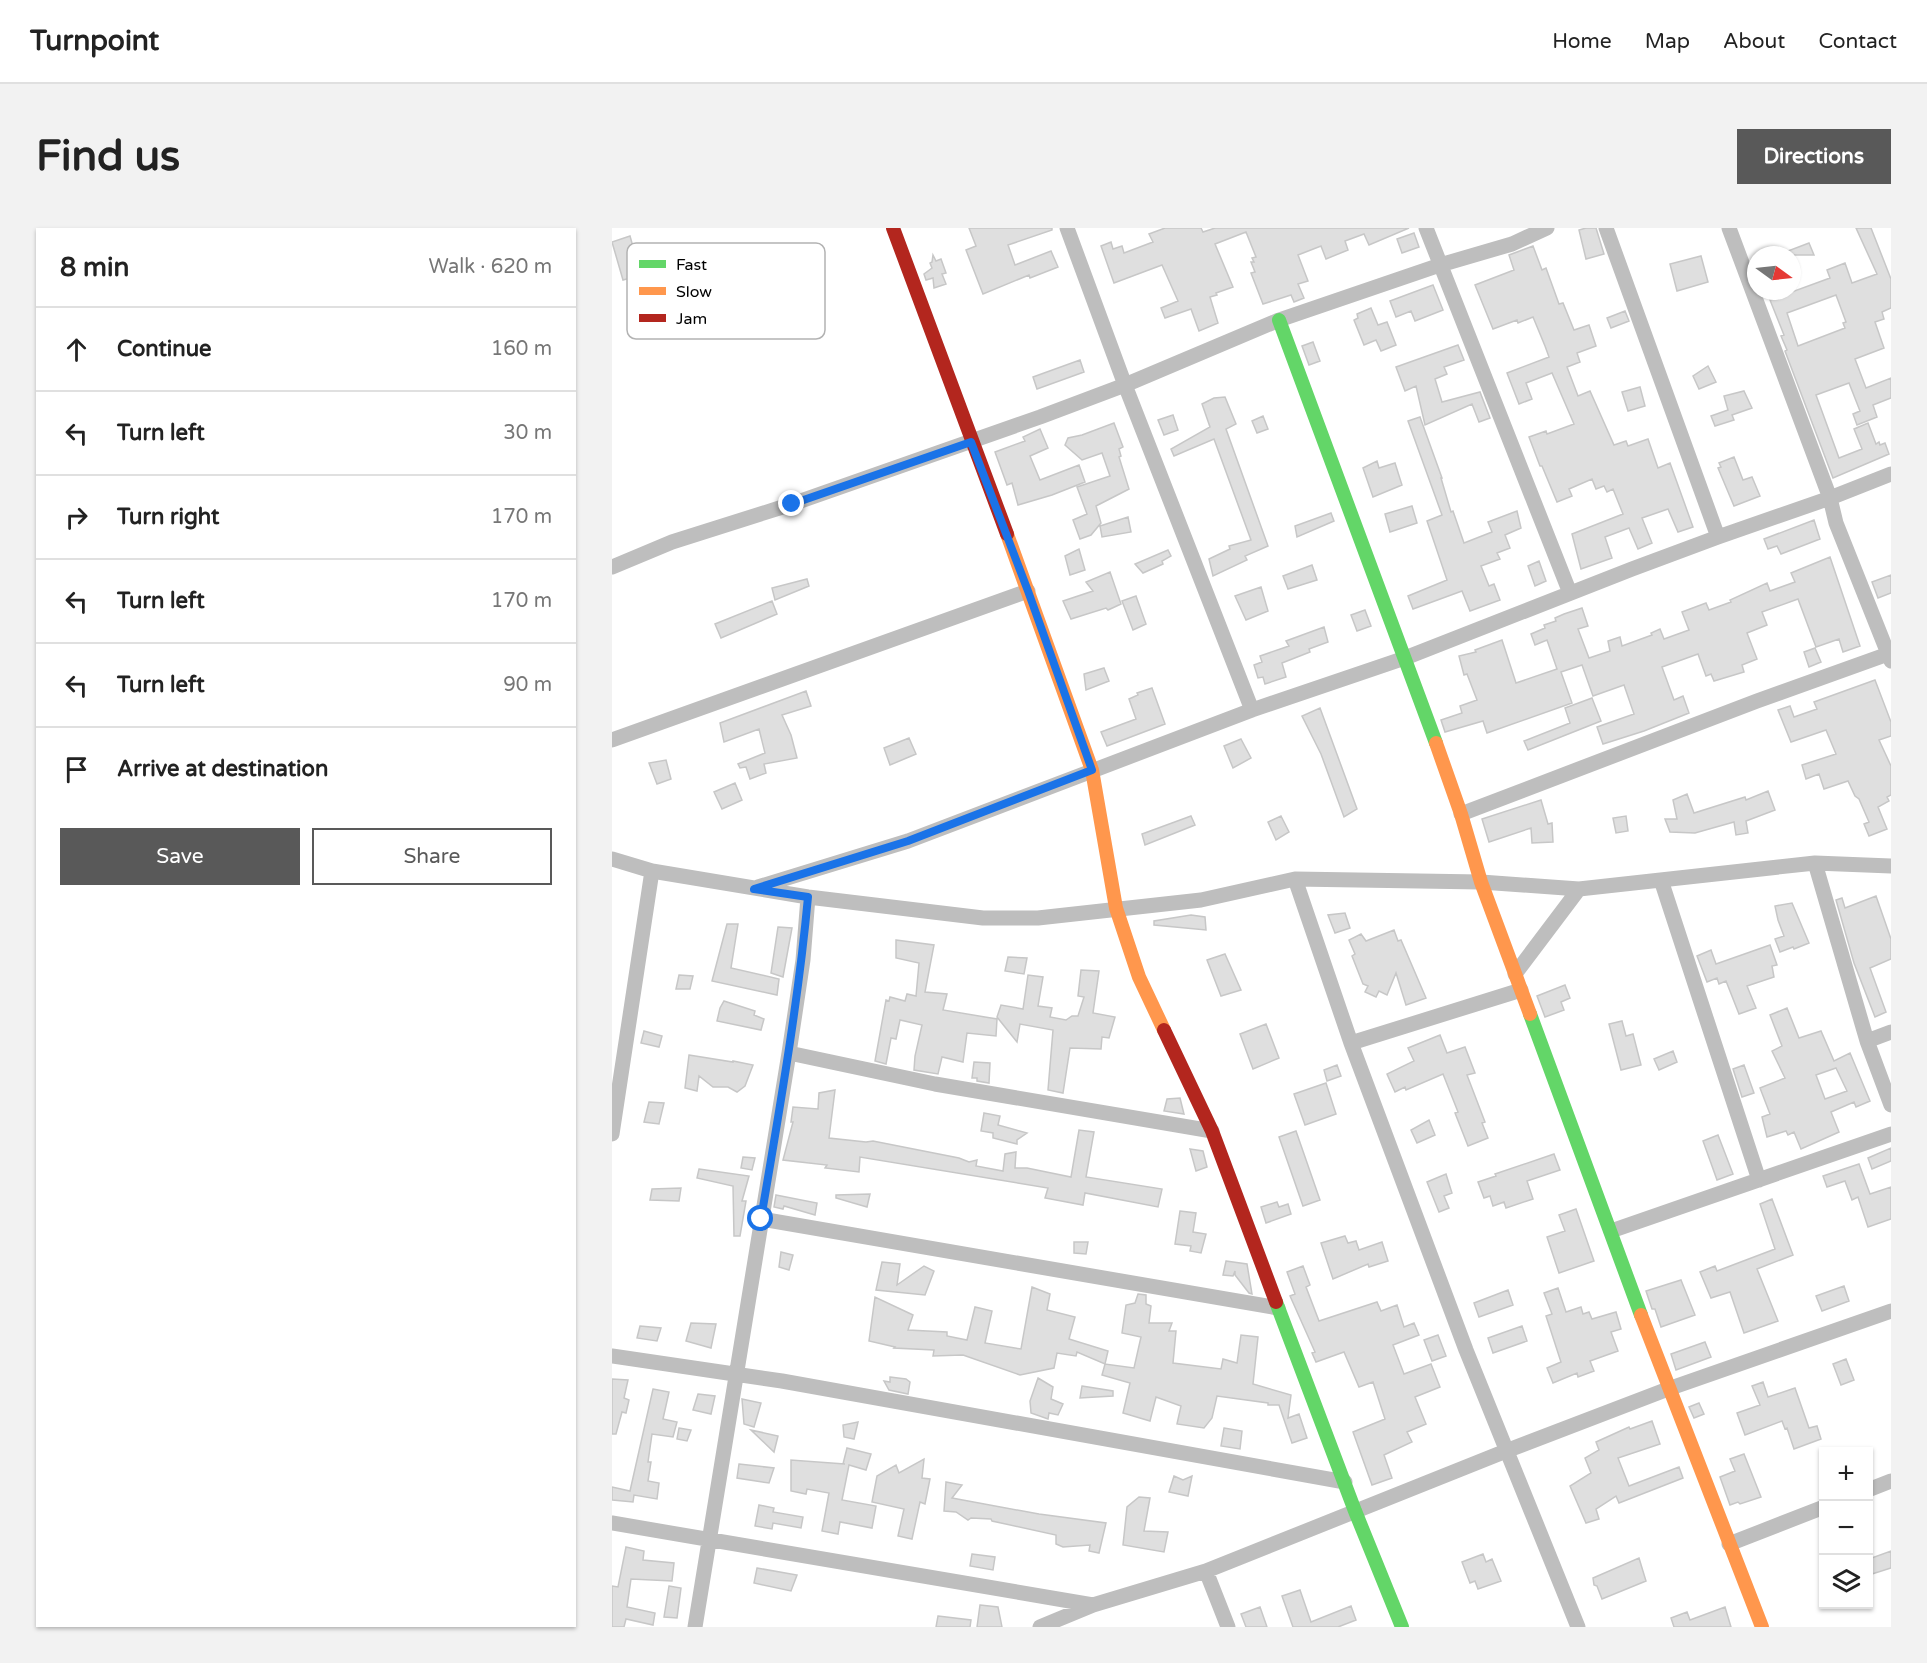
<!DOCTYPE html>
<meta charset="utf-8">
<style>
body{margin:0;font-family:"Varela Round",sans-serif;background:#f2f2f2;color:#222}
.controls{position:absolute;right:18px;bottom:18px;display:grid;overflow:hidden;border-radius:0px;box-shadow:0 2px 4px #0004}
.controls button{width:54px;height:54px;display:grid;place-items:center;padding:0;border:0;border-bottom:2px solid #e0e0e0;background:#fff;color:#222;font:30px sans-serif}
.compass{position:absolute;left:1135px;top:18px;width:54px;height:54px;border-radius:50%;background:#fff;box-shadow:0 2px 4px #0004;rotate:105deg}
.stop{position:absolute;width:18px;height:18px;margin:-14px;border:4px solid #1a73e8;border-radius:50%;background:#fff}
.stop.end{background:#1a73e8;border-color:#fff;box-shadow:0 2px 6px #0008}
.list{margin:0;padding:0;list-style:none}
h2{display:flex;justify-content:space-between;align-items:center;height:78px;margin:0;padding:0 24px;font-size:26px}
h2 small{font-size:20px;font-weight:400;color:#767676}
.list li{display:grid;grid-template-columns:39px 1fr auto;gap:18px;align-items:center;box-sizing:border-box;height:84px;padding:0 24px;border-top:2px solid #e0e0e0}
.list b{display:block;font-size:22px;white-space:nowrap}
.list em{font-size:20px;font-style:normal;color:#767676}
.actions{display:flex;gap:12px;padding:18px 24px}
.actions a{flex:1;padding:14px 0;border:2px solid #595959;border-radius:0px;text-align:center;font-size:21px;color:#595959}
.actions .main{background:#595959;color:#fff}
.icon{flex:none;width:33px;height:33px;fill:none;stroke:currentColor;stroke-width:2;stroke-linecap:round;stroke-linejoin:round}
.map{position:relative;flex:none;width:1279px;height:1399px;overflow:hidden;border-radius:0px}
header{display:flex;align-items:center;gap:36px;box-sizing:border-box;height:84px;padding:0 30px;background:#fff;border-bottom:2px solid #e0e0e0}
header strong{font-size:28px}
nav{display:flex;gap:33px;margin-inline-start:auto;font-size:21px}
.intro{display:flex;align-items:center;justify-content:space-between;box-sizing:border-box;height:144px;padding:0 36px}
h1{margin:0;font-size:42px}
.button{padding:15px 27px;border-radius:0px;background:#595959;color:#fff;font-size:21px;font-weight:700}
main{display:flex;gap:36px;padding:0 36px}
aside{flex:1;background:#fff;border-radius:0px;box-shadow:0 2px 4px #0004}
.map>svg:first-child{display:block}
</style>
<header>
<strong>Turnpoint</strong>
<nav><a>Home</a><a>Map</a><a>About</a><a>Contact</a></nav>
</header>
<div class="intro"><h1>Find us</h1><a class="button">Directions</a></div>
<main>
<aside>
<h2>8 min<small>Walk · 620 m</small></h2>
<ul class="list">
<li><svg class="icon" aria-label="ahead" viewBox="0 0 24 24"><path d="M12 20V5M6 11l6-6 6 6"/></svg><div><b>Continue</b></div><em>160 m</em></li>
<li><svg class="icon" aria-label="left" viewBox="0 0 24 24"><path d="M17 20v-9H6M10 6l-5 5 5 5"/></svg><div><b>Turn left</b></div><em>30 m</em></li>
<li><svg class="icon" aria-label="right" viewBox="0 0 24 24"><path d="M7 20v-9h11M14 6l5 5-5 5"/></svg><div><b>Turn right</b></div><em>170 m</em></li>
<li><svg class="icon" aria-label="left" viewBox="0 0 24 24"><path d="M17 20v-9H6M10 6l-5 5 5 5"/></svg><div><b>Turn left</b></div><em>170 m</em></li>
<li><svg class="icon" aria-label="left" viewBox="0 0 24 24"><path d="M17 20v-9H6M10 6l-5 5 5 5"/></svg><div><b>Turn left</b></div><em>90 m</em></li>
<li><svg class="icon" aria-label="arrive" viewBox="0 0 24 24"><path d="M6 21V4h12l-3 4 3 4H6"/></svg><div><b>Arrive at destination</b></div></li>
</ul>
<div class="actions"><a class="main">Save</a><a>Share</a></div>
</aside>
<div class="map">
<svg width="1279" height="1399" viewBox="0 0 1279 1399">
<rect width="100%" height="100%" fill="#fff"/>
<path fill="#dfdfdf" stroke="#c7c7c7" stroke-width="1.5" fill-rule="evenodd" d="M357 0H440V2L396 17 403 37 439 23 446 39 418 50 417 47 371 66 354 22 364 18Z
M553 0H589L591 4 603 0H797L757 17 752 6 733 13 736 22 714 31 709 18 686 27 696 53 686 56 692 70 682 74 679 67 651 76 639 45 643 44 639 34H642L640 30 644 29 634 4 603 16 621 59 604 65 605 67 598 69 606 95 587 103 579 81 553 90 549 80 566 73 550 37 502 55 489 18 499 14 501 21 510 18 512 25 541 14 537 6Z
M974 0H984L992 26 974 31 967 2Z
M1244 0H1259L1279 51V80L1270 84 1272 91 1263 94 1272 120 1243 131 1254 160 1279 150V170L1261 177 1265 189 1245 197 1241 186 1248 183 1237 155 1204 167 1227 230 1250 221 1242 201 1256 195 1264 216 1267 214 1268 217 1273 215 1277 226 1221 250 1173 123 1175 122 1169 108 1172 107 1158 72 1218 50 1215 42 1233 35 1240 55 1265 46ZM1224 67 1234 94 1231 95 1233 100 1186 118 1175 85Z
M802 5 807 19 790 25 785 11Z
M18 8 29 47 11 52 0 14Z
M1197 15 1202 27H1169L1168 26Z
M921 18 930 42 934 40 947 76 951 75 962 102 977 97 984 118 965 125 968 134 955 139 966 168 978 163 1002 217 1014 213 1016 218 1036 211 1046 240 1058 235 1081 299 1066 304 1056 281 1030 290 1040 315 1026 321 1017 300 993 309 1000 330 969 341 960 306 1011 286 1001 261 995 264 992 258 984 261 980 251 957 261 960 268 945 274 930 238H928L917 209 934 203 935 206 962 196 940 145 914 155 920 171 907 176 895 145 937 129 933 118 921 89 906 95 905 92 881 101 863 57 902 42 897 27Z
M321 27 324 33 329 31 334 45 330 46 334 56 322 60 321 50 314 52 312 46 320 40 318 35 320 34Z
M1089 28 1096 54 1065 63 1058 36Z
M821 57 831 82 803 93 799 83 784 89 778 73Z
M759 80 766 97 775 94 784 117 769 123 764 112 752 117 742 92 746 90 745 86Z
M1013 83 1017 93 999 100 995 90Z
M701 114 708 133 697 137 690 118Z
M846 117 852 132 832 139 835 146 823 151 830 174 868 164 878 190 867 194 860 176 813 197 804 158 793 163 784 139Z
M468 132 472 144 425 161 421 149Z
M1096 138 1104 154 1087 161 1081 148Z
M1028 159 1033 178 1016 183 1010 164Z
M1132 163 1140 180 1120 187 1122 192 1103 198 1099 188 1116 182 1112 168Z
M613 169 624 196 614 201 656 318 633 328 635 332 601 348 597 331 618 321 617 318 639 312 602 211 562 228 559 221 598 199 590 176 602 170Z
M561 187 566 202 552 207 546 192Z
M651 188 656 201 645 205 640 193Z
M808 189 830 250H829L839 284 841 283 852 315 880 304 876 294 905 283 909 300 893 307 898 320 885 325 888 331 869 338 877 358 882 356 888 372 858 383 850 363 801 381 796 368 835 352 815 293 830 287 796 193Z
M502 195 511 219 507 221 509 228 507 229 517 261 484 278 489 295 479 307 468 311 461 292 475 286 465 259 498 248 490 225 470 232 453 217 456 210 470 207Z
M428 201 436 220 418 228 428 252 467 237 473 254 440 267 406 277 400 255 395 257 383 224 413 213 411 209Z
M1122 229 1131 252 1140 249 1148 268 1122 278 1106 240 1109 239 1107 235Z
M765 233 767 240 783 235 790 257 761 269 751 240Z
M800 278 805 295 778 304 773 286Z
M719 285 722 293 685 309 683 298Z
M516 289 519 304 490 309 488 298Z
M1202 292 1208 311 1169 326 1165 318 1156 321 1152 311Z
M467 321 473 342 458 347 453 328Z
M556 322 559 328 550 333 551 336 531 345 523 336Z
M1218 329 1248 418 1231 424 1227 411 1204 419 1186 371 1150 384 1155 397 1135 405 1145 431 1130 437 1132 444 1102 453 1099 446 1094 448 1086 426 1050 439 1062 472 1071 468 1077 485 1032 503 991 516 985 499 1022 486 1012 457 981 468 970 437 949 444 960 475 875 505 871 493 833 504 829 492 850 485 848 478 865 472 855 446 852 447 847 428 864 424 863 422 890 412 904 455 945 441 935 412 923 417 919 406 933 400 932 397 944 393 943 390 952 386 970 380 976 398 966 401 977 430 998 423 996 413 1008 409 1010 418 1040 407 1039 405 1048 401 1052 411 1077 402 1070 384 1094 375 1097 382 1119 374 1118 372 1155 355 1158 363 1183 354 1179 345Z
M927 333 934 353 923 358 916 338Z
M700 337 705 352 676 361 671 348Z
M498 344 509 376 496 382 494 380 459 391 451 373 481 363 474 354Z
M1279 347V365L1266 370 1260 354Z
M195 351 197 358 163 372 160 360Z
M649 359 656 383 634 392 623 368Z
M524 368 534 396 521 402 510 373Z
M160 373 165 386 109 410 103 396Z
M753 382 759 398 745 403 739 387Z
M712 399 716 414 697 421 698 424 670 435 674 449 653 456 651 449 646 450 642 437 650 434 648 428 677 418 674 413Z
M1203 420 1209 434 1197 439 1192 424Z
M492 440 497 453 474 462 472 446Z
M1263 452 1279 494V508L1267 512 1279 538V567L1275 569 1277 573 1266 579 1275 601 1257 608 1252 596 1257 594 1247 571 1243 568 1236 553 1212 561 1207 546 1194 551 1190 537 1224 526 1214 502 1179 514 1166 482 1178 478 1182 489 1205 481 1202 474Z
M540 460 553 496 495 518 489 504 524 491 517 471 526 467 525 465Z
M194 463 199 478 170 487 179 507 185 530 152 536 154 545 138 551 134 539 128 540 126 536 153 525 147 501 112 514 108 495Z
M980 470 989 493 916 522 912 513 958 495 953 480Z
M708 480 745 581 732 589 709 526 690 488Z
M297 510 304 526 278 537 272 520Z
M629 511 639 530 621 540 612 518Z
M54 532 59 551 45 556 37 535Z
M123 555 130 572 110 581 102 564Z
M1156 563 1163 582 1134 593 1136 605 1124 607 1122 594 1083 605 1058 604 1053 591H1065L1061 572 1075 566 1082 585 1133 569 1134 572Z
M929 572 936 596 940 595 941 614 920 615 919 600 877 614 870 591Z
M579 588 583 597 533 617 530 606Z
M669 588 677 604 664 612 656 594Z
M1014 588 1016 603 1004 605 1001 590Z
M1264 668 1279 711V731L1258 740 1274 784 1263 789 1242 735 1224 672 1230 670 1233 680Z
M1180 675 1197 715 1182 721 1181 719 1168 724 1163 711 1172 708 1166 692 1163 678Z
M733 685 738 700 723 705 716 687Z
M579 687 593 689 594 702 542 697V693Z
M115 696H126L119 740 167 751 165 767 100 753Z
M166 699 180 700 171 749 159 745Z
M782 702 786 713 789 712 814 770 794 777 784 745 775 767 767 763 764 769 753 764 756 758 751 756 740 728 743 726 737 712 749 706 754 713Z
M284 712 322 717 313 764 335 766 331 782 385 791 384 808 355 805 351 834 330 829 326 846 302 842 303 828 310 797 288 792 284 811 279 810 274 836 263 833 274 772 277 773 278 769 293 773 295 766 304 768 307 735 284 730Z
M1158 717 1165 737 1160 738 1162 749 1135 758 1144 780 1127 786 1114 753 1107 756 1105 750 1095 754 1085 728 1099 722 1104 736Z
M613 726 629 762 609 768 595 732Z
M396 729 415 730 412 746 393 743Z
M469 742 487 743 481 785 503 789 497 810 490 809 489 821 458 820 451 865 436 862 441 802 408 796 405 814 385 789 389 777 411 781 416 747 431 749 426 778 440 780 438 789 454 792 460 788H466L472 769 466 768Z
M67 747 81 748 78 761H64Z
M953 757 958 770 949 774 952 782 933 789 925 768Z
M112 773 143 783 142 787 152 791 149 802 105 793 108 780Z
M1175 780 1187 810 1209 803 1222 833 1238 825 1258 873 1244 879 1242 874 1219 884 1227 904 1189 921 1182 904 1176 907 1174 903 1155 909 1150 889 1158 886 1148 860 1173 850 1160 823 1170 818 1158 787ZM1224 840 1235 863 1213 871 1204 847Z
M1010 793 1014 808 1021 806 1029 837 1009 842 997 796Z
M654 796 667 830 641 841 628 806Z
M32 803 50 808 47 819 29 815Z
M828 807 835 825 853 819 863 845 855 847 873 894 870 895 876 910 856 918 843 885 846 884 831 846 794 862 793 859 783 864 775 846 802 833 796 820Z
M1061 823 1065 834 1047 842 1042 831Z
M77 827 121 834V833L141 837 133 858 125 864 116 859H101L87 848 85 863 73 860Z
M362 834 378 835 377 855 365 853V850H360Z
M725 837 729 848 715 853 712 842Z
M1132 837 1142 865 1130 869 1121 841Z
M714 855 724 886 693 897 682 866Z
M223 862 217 910 254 914 261 913 347 930 357 934 365 932 364 938 391 943 393 926 404 924 403 940H415L459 949 467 902 482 904 474 949 550 961 546 979 473 965 471 977 433 970 436 960 248 929 247 944 213 940 215 937 171 932 181 894H179L181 879 206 881 207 865Z
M568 870 572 886 552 883 555 871Z
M37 874 52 875 47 896 32 894Z
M372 885 388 888 386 897 415 905 405 912V916L381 910V905L369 903Z
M817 892 823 907 805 915 799 902Z
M684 903 708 972 691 978 667 909Z
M1106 907 1121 946 1105 952 1091 913Z
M1279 920V933L1260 941 1256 930Z
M578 921 591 923 595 939 584 943Z
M942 926 948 942 915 953 921 971 894 980 892 974 881 978 878 968 872 970 866 954 884 948 883 946Z
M131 929 143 930 140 942 129 940Z
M1247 936 1258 966 1279 959V991L1256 999 1246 969 1240 972 1233 953 1215 959 1211 948Z
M87 941 137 948 130 973H134L128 1008H122L121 958 85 950Z
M834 946 840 965 832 968 837 980 827 984 815 954Z
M69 960 67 973 38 972 40 961Z
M258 966 255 979 224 970V967Z
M164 967 205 975 203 987 172 978 171 981 162 979Z
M1160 971 1181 1027 1145 1041 1166 1093 1132 1105 1118 1064 1099 1070 1088 1044 1103 1038 1105 1043 1163 1021 1148 976Z
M665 974 667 979 676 976 679 986 654 995 649 979Z
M964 981 982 1033 947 1045 935 1009 953 1003 947 987Z
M568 983 584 985 581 1004 594 1006 589 1025 578 1023 579 1018 563 1016Z
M733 1008 736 1015 744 1013 747 1022 770 1014 776 1033 757 1039 756 1036 721 1051 709 1015Z
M462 1014H476L474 1026 462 1025Z
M169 1024 181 1027 177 1042 167 1039Z
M614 1033 635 1036 640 1066 637 1065 623 1047V1043L621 1048 611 1047Z
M270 1034 288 1036 285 1057 312 1038 322 1043 313 1067 264 1062Z
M691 1038 698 1057 694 1059 707 1093 765 1074 769 1083 785 1077 792 1099 802 1095 807 1107 781 1117 792 1146 819 1136 828 1159 803 1169 814 1196 795 1204 800 1214 772 1227 780 1250 760 1257 741 1204 773 1191 761 1154 747 1159 732 1124 704 1134 700 1125 703 1124 678 1068 683 1066 675 1044Z
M1069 1052 1083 1087 1049 1099 1043 1081H1040L1034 1063Z
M1232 1058 1237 1073 1210 1083 1204 1068Z
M420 1059 438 1066 435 1082 463 1089 457 1111 496 1123 493 1136 465 1124 464 1128 445 1125 442 1140 408 1147 351 1127 321 1128 322 1122 282 1120 283 1119 257 1113 263 1069 301 1087 296 1102 335 1104V1108L355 1112 363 1079 380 1083 373 1115 409 1121Z
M946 1060 954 1084 969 1079 971 1086 977 1084 980 1091 1004 1084 1009 1101 999 1104 1006 1123 978 1133 982 1143 966 1149 965 1145 941 1155 935 1140 949 1134 934 1088 940 1086 932 1065Z
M896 1062 901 1077 867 1089 862 1075Z
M526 1066 534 1067V1076L539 1078 537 1095H560L557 1103H564L561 1135 609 1141 611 1131 625 1135 629 1107 646 1109 641 1156 679 1167 676 1190 687 1186 695 1210 680 1215 667 1177H656V1175L605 1168 600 1190 592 1200 565 1196 569 1178 544 1169 538 1193 511 1185 518 1155 490 1147 493 1136 522 1140 529 1109 510 1105 514 1077 523 1075Z
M79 1095 104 1096 99 1120 74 1113Z
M28 1098 49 1100 45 1113 25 1110Z
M910 1098 915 1113 881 1125 876 1110Z
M826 1107 834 1128 820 1133 812 1112Z
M1093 1114 1099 1129 1064 1142 1059 1126Z
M1234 1131 1242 1152 1229 1157 1221 1136Z
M278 1149 294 1151 298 1154 296 1166 277 1162 272 1153 278 1154Z
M426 1150 441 1159 439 1171 451 1176 446 1187 437 1185 436 1191 419 1185 418 1173Z
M0 1151 16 1152 12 1170 17 1172 14 1185 10 1184 4 1206H0Z
M1151 1154 1156 1169 1183 1160 1197 1200 1205 1198 1209 1211 1182 1221 1175 1200 1173 1201 1170 1193 1133 1207 1125 1185 1148 1177 1140 1158Z
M470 1158 501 1163V1168L468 1170Z
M41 1161 57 1164 51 1191 65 1194 61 1209 40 1206 36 1234H39L36 1253 47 1255 45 1271 22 1267 21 1274 0 1272V1259L18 1263Z
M86 1166 103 1168 99 1186 81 1182Z
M130 1171 149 1175 142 1199 132 1196Z
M1087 1175 1092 1186 1082 1190 1077 1179Z
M1040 1193 1048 1216 1006 1230 1017 1258 1067 1239 1071 1250 1007 1275 1004 1268 984 1281 987 1291 974 1295 958 1258 979 1245 973 1230 987 1222 984 1214 1017 1199 1018 1201Z
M246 1194 242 1211 232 1209 231 1197Z
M67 1200 79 1202 75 1213 65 1211Z
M612 1200 630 1203 628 1221 609 1218Z
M139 1202 166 1208 162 1224Z
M235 1220 259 1226 254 1242 237 1237 230 1272 264 1278 260 1300 228 1294 226 1306 210 1303 217 1265 195 1261 194 1266 179 1263V1232L233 1236H231Z
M1132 1226 1149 1269 1128 1276 1126 1274 1118 1277 1108 1249 1123 1243 1118 1231Z
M312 1231 310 1250 318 1251 313 1276 308 1274 300 1311 286 1308 292 1281 260 1274 265 1248 284 1237 287 1245Z
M127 1236 162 1240 157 1255 125 1250Z
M562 1248 571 1252 580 1248 576 1268 557 1264Z
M334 1254 350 1257 340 1270 427 1286 494 1295 487 1325 477 1323 478 1317 451 1319 444 1316V1307L380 1293 379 1291 359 1290 356 1292 344 1284 332 1283Z
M527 1269 538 1270 532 1303 556 1304 552 1324 511 1317 515 1279Z
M147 1277 162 1280 161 1284 191 1289 189 1300 161 1295 160 1301 143 1298Z
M14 1319 32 1323 31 1332 62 1335 60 1353 19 1351 15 1379 43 1385 41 1397 14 1391 12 1399H0V1358L6 1359Z
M1279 1323V1340L1260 1346 1257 1331Z
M360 1326 383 1329 381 1342 358 1338Z
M871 1326 874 1334 880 1331 889 1353 866 1361 863 1353 858 1355 850 1334Z
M1027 1330 1034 1353 990 1371 985 1358 982 1357 981 1350Z
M145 1340 185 1347 179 1363 142 1355Z
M57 1358 69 1360 65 1390 52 1389Z
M688 1362 699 1394 739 1378 744 1392 726 1399H681L670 1368Z
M368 1377 386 1379 390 1399H365Z
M648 1379 655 1399H634L629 1386Z
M1113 1379 1119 1399H1062L1059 1390 1075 1384 1078 1392Z
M326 1388 359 1392 358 1399H324Z"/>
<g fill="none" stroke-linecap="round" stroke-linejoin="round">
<path stroke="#bebebe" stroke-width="15" d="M455 0 513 157 640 482
M814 0 958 365
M994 0 1106 309
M1117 0 1218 270 1224 295 1279 433
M0 339 60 314 180 276 428 189 513 157 667 92 828 37 900 16 935 0
M0 512 416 363
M849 586 1145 473 1276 426
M0 631 40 643 196 669 371 690H426L589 672 683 651 869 654 967 661 1203 635 1279 638
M1203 635 1255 813 1279 877
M683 651 739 815 854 1122 966 1399
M1049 652 1147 952
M146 659 296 613 640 482 793 430 1020 341 1106 309 1218 270 1279 246
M903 746 967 661
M1255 813 1279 804
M739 815 909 762
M177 825 323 856 600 903
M0 906 40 643
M149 991 666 1080
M999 1003 1279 906
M0 1128 170 1153 733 1254
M1256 1262 1279 1253
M0 1295 481 1377
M1117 1316 1212 1279
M594 1343 616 1399
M83 1399 177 825 191 732 196 669
M428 1399 481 1377 594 1343 894 1223 1056 1161 1279 1083"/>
<path stroke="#63d668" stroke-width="14" d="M667 92 824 515
M918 786 1029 1087
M664 1074 743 1283 790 1399"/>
<path stroke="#ff974d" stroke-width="14" d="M395 306 480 542 504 680 527 749 552 802
M824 515 849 586 869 654 918 786
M1029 1087 1150 1399"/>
<path stroke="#b3261e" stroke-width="14" d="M281 0 395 306
M552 802 600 903 664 1074"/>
</g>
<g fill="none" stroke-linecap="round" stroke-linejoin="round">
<path stroke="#1a73e8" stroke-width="8" d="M149 991C167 884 186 777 196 669L142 661 296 613 480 542 416 363 359 214 180 276"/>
</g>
<rect x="15" y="15" width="198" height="96" rx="9" fill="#fff" stroke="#b2b2b2" stroke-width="1.5"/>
<rect x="27" y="32" width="27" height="8" fill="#63d668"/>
<rect x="27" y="59" width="27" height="8" fill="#ff974d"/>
<rect x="27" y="86" width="27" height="8" fill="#b3261e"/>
<g font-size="16" fill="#000">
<text x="64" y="42">Fast</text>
<text x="64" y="69">Slow</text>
<text x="64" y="96">Jam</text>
</g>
</svg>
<div class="controls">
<button>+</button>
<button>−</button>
<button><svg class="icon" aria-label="layers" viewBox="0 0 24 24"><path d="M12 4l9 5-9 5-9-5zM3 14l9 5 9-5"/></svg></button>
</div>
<svg class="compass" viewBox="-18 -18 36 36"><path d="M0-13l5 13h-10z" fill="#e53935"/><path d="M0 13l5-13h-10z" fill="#767676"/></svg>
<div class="stop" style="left:149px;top:991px"></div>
<div class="stop end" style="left:180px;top:276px"></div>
</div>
</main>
